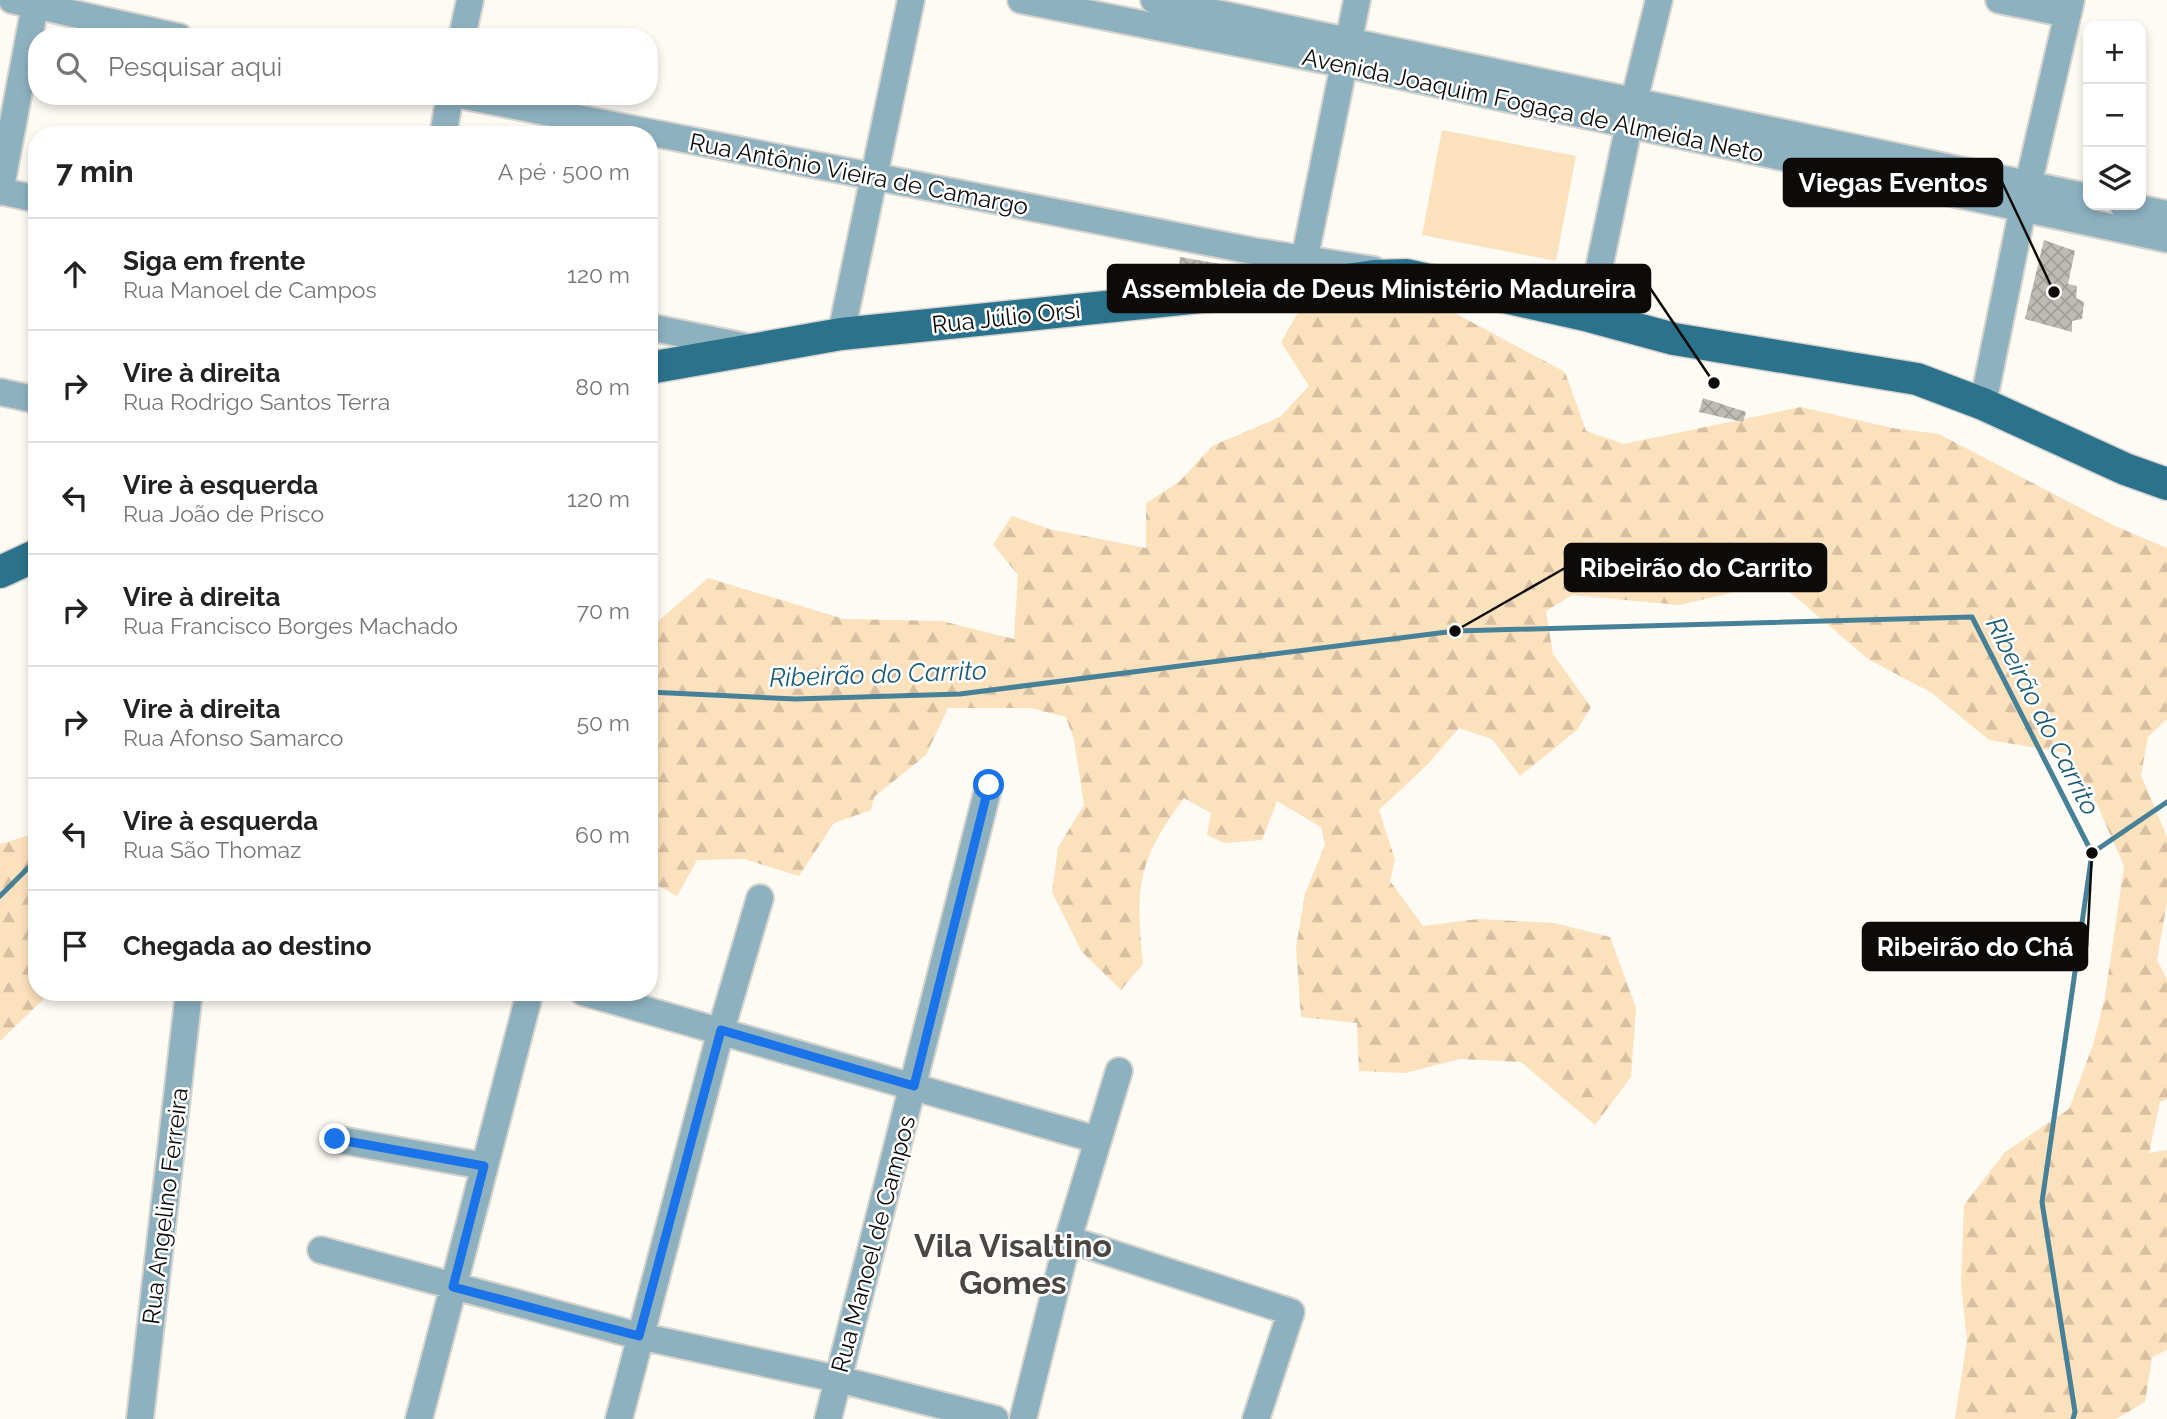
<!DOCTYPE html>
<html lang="pt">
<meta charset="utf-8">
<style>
body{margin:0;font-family:Raleway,sans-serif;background:#f6f6f6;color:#222}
.controls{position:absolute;right:21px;top:21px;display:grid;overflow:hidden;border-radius:14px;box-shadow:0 4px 10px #0003}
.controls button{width:63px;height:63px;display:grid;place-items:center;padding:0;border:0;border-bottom:2px solid #e0e0e0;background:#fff;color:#222;font:35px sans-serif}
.stop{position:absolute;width:21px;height:21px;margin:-16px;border:5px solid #1a73e8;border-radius:50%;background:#fff}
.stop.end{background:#1a73e8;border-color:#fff;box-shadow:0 2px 7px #0008}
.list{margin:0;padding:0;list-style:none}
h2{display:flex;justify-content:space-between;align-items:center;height:91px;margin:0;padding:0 28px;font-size:30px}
h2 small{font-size:23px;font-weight:400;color:#767676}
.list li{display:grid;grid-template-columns:46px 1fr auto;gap:21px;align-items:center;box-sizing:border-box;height:112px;padding:0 28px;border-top:2px solid #e0e0e0}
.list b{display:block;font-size:26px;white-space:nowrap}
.list p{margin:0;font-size:23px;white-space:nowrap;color:#767676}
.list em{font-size:23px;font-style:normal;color:#767676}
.icon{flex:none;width:38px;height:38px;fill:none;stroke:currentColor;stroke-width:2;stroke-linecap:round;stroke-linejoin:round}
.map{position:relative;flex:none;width:2167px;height:1419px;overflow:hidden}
.search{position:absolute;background:#fff;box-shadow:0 4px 10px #0003;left:28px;top:28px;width:630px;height:77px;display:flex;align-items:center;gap:18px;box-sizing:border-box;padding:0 24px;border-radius:28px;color:#767676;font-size:26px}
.panel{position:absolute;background:#fff;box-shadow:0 4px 10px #0003;left:28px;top:126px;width:630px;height:875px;border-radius:28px}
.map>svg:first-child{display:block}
</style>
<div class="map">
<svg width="2167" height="1419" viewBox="0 0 2167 1419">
<defs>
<pattern id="forest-firs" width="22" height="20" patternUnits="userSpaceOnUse" patternTransform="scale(1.75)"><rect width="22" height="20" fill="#fce1bd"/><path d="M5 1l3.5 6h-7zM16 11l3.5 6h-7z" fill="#d7c0a1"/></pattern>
<pattern id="building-cross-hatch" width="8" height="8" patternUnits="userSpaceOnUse" patternTransform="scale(1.75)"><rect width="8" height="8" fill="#bebab4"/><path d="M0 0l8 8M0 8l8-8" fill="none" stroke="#a29f99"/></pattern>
</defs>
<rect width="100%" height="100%" fill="#fefaf4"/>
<path fill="#fce1bd" d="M1442 130 1576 156 1556 261 1422 235Z"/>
<path fill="url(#forest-firs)" d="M1360 298 1436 303 1565 372 1586 431 1624 444 1801 407 1892 428 1939 434 2113 525 2167 548V719L2148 737 2141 775 2167 837V902L2157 960 2167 979V1099L2160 1102 2149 1153 2167 1150V1350L2152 1357 2145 1402 2116 1419H1955L1967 1340 1961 1283 1964 1205 2005 1152 2069 1109 2093 1045 2105 997 2124 866 2096 802 2067 753 1989 740 1932 693 1868 659 1778 582 1679 605 1572 595 1546 611 1553 654 1591 707 1577 730 1520 776 1492 739 1459 728 1427 765 1379 810 1395 860 1390 881 1423 926 1478 919 1554 923 1610 937 1636 1008 1631 1077 1595 1125 1521 1062 1460 1059 1405 1073 1359 1071 1357 1023 1301 1017 1296 947 1305 894 1325 845 1321 827 1277 801 1262 840 1224 843 1207 835 1211 813 1184 798C1137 862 1135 886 1143 964L1121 990 1082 952 1052 892 1058 847 1084 805 1074 740 1066 717 1030 708H948L926 755 874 797 871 810 834 823 799 876 744 859 697 860 677 896 649 881V624L657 622 708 578 844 619 942 621 1014 639 1018 575 993 544 1012 516 1049 529 1146 548V503L1179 482 1212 446 1280 417 1309 386 1281 342 1306 299Z
M37 833V992H51L0 1041V844Z"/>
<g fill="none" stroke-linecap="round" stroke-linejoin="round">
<path stroke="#468198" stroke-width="5" d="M649 692 795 699 960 694 1455 631 1972 617 2092 853
M2092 853 2167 802
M0 896 37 859
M2073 1419 2075 1412 2042 1202 2092 853"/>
</g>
<path fill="url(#building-cross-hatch)" d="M2044 240 2075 251 2068 284 2077 286 2076 298 2084 302 2082 319 2072 321V332L2025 319Z
M1180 257 1238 267 1239 275 1178 281Z
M1703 398 1746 412 1743 422 1699 412Z"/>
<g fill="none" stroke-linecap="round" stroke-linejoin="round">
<defs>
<path id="minor" d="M12 0 179 37
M1021 0 1344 64 2167 239
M1154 0 2088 197
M1999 0 2068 14
M462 37 470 0
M465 96 1253 251 1374 270
M443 135 450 96
M0 191 37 199
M0 192 36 0
M2123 205 2167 214
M1301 276 1357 0
M1589 316 1634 101 1659 0
M649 327 747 347
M841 334 911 0
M0 392 37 400
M1983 404 2023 207 2071 0
M583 992 1098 1140
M335 1139 484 1166
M1068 1239 1291 1312 1256 1419
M321 1250 639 1336 838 1379 995 1419
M140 1419 189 992
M419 1419 530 992
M619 1419 721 1030 760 898
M828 1419 989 785
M1023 1419 1068 1239 1119 1071"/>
<path id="major" d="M649 368 841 334 1299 287 1374 276 1407 275 1589 316 1674 339 1917 379 1983 404 2125 469 2167 484
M0 572 37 555"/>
</defs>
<use href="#minor" stroke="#d7d4ce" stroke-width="30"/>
<use href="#major" stroke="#d7d4ce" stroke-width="35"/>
<use href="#minor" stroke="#8eb1c0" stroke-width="26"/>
<use href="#major" stroke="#2b728d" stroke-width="32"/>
</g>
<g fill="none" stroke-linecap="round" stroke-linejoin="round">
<path stroke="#1a73e8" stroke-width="9" d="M335 1139 484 1166 453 1287 639 1336 721 1030 914 1086 989 785"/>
</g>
<g text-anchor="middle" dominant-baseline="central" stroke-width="5" stroke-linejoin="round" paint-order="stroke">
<g font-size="24" fill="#0d0b09" stroke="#fff">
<text transform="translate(1533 105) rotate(12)">Avenida Joaquim Fogaça de Almeida Neto</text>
<text transform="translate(859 174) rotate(11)">Rua Antônio Vieira de Camargo</text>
<text transform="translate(1006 317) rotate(-6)">Rua Júlio Orsi</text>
<text transform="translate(165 1206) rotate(-83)">Rua Angelino Ferreira</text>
<text transform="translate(873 1244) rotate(-75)">Rua Manoel de Campos</text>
</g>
<g font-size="26" font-style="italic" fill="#1a5d75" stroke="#fff">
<text transform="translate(878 674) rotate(-2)">Ribeirão do Carrito</text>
<text transform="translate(2043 716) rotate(63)">Ribeirão do Carrito</text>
</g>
<g font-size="32" font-weight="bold" fill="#4a4642" stroke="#fff">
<text x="1013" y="1245">Vila Visaltino<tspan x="1013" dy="37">Gomes</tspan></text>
</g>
</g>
<path fill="none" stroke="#0d0b09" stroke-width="2.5" d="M2054 292L2002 182M1714 383L1650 288M1455 631L1565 568M2092 853L2087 947"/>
<g fill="#0d0b09" stroke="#fff" stroke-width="2.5">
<circle cx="2054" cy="292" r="7"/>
<circle cx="1714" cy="383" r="7"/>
<circle cx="1455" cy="631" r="7"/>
<circle cx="2092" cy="853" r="7"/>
</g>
<g fill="#0d0b09" stroke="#0d0b09" stroke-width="2.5">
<rect x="1784" y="159" width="218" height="47" rx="7"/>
<rect x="1108" y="265" width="542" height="47" rx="7"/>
<rect x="1565" y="544" width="261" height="47" rx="7"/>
<rect x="1863" y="923" width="224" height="47" rx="7"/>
</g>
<g font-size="26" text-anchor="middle" font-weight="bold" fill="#fff">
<text x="1893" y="192">Viegas Eventos</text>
<text x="1379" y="298">Assembleia de Deus Ministério Madureira</text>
<text x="1696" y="577">Ribeirão do Carrito</text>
<text x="1975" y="956">Ribeirão do Chá</text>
</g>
</svg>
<div class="controls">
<button>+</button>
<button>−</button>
<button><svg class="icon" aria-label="layers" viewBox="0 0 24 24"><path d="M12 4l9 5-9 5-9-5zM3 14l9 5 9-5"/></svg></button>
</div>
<div class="stop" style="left:989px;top:785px"></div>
<div class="stop end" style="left:335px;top:1139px"></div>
<div class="search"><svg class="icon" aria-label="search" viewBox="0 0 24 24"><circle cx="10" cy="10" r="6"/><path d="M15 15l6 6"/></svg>Pesquisar aqui</div>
<section class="panel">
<h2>7 min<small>A pé · 500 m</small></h2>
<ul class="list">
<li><svg class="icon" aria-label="ahead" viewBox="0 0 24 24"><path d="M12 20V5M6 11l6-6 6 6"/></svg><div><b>Siga em frente</b><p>Rua Manoel de Campos</p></div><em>120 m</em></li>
<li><svg class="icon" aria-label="right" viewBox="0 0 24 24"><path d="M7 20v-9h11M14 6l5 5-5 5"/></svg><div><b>Vire à direita</b><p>Rua Rodrigo Santos Terra</p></div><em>80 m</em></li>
<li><svg class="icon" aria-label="left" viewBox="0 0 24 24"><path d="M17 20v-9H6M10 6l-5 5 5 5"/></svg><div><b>Vire à esquerda</b><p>Rua João de Prisco</p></div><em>120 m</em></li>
<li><svg class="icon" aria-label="right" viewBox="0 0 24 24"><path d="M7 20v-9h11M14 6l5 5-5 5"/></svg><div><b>Vire à direita</b><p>Rua Francisco Borges Machado</p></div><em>70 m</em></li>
<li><svg class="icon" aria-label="right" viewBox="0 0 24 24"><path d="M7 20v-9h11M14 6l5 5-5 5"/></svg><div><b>Vire à direita</b><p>Rua Afonso Samarco</p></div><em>50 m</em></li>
<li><svg class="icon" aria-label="left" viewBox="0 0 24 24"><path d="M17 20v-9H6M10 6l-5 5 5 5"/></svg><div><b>Vire à esquerda</b><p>Rua São Thomaz</p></div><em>60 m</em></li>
<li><svg class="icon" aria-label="arrive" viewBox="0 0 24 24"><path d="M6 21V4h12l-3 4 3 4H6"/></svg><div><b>Chegada ao destino</b></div></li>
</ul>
</section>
</div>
